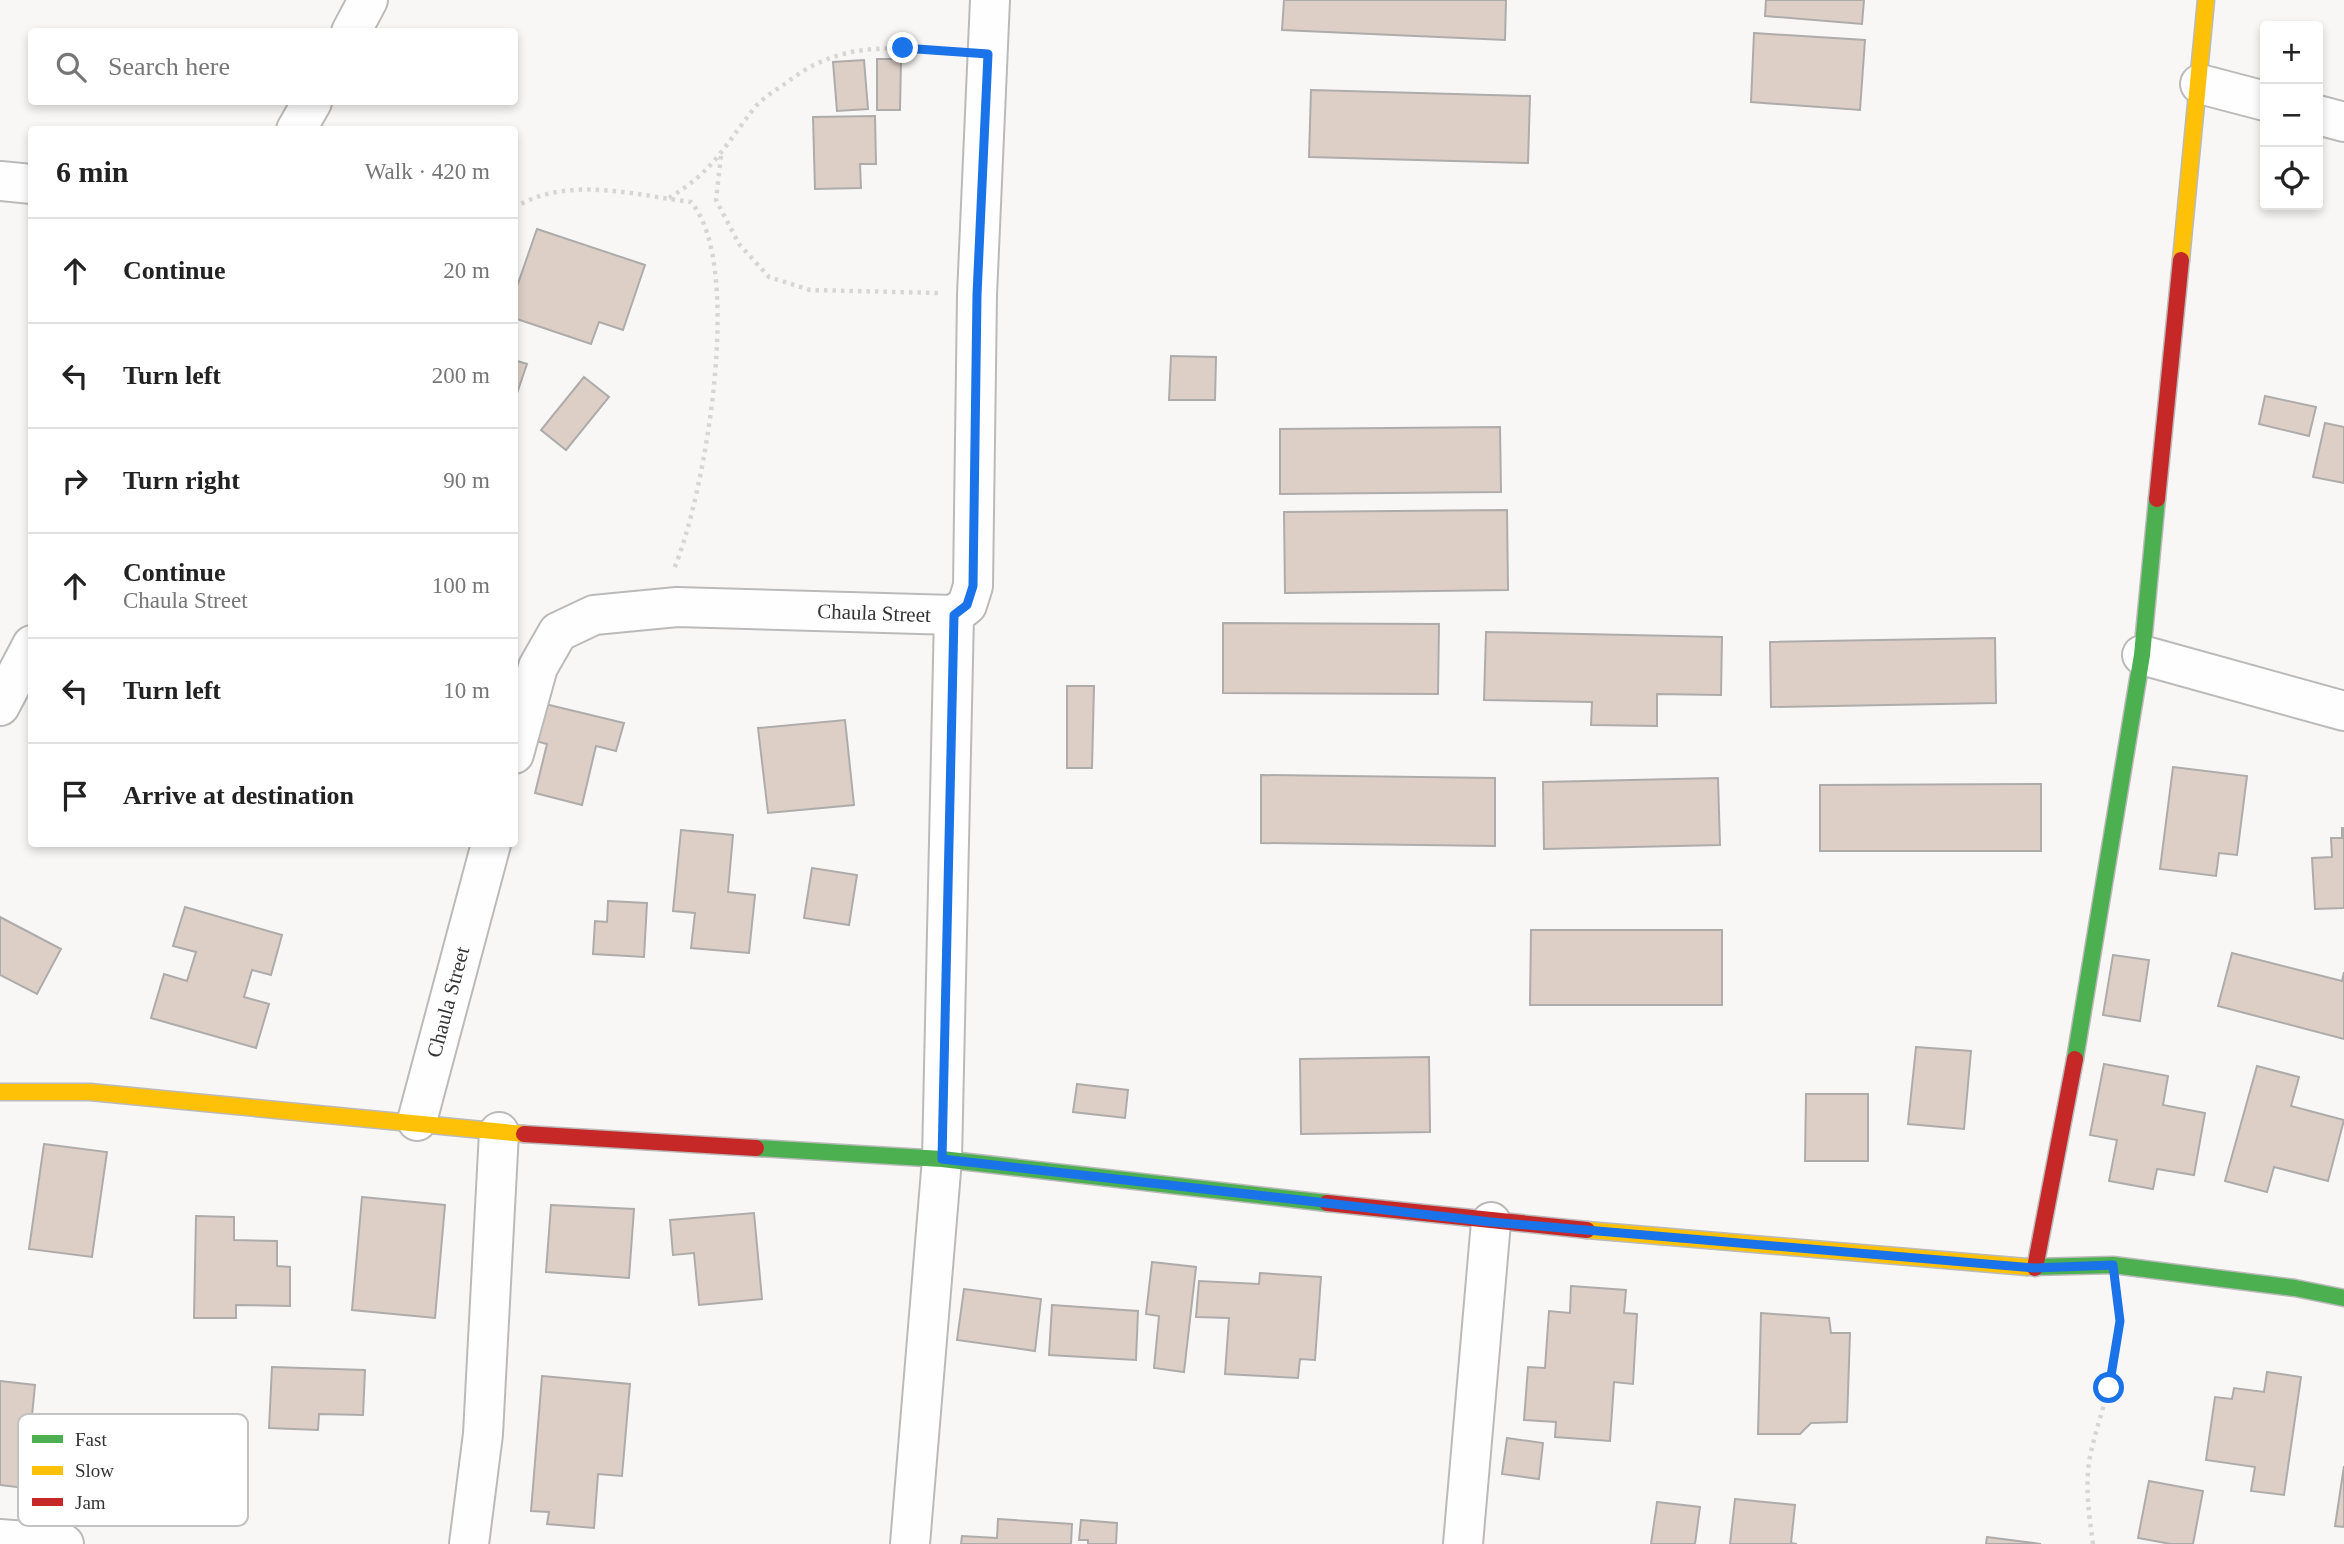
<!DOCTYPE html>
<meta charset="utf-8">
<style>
body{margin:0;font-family:Georgia,serif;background:#f2f2f2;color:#222}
.controls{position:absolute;right:21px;top:21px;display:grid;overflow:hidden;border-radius:7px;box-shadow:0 4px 10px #0003}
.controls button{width:63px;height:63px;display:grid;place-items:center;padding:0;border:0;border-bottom:2px solid #e0e0e0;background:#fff;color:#222;font:35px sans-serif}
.stop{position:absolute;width:21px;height:21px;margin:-16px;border:5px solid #1a73e8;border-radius:50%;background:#fff}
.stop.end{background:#1a73e8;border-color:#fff;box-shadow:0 2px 7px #0008}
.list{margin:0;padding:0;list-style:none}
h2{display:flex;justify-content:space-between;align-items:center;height:91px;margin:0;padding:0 28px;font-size:30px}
h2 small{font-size:23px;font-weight:400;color:#767676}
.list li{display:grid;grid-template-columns:46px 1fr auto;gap:21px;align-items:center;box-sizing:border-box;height:105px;padding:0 28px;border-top:2px solid #e0e0e0}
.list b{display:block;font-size:26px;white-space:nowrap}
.list p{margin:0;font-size:23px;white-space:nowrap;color:#767676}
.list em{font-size:23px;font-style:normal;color:#767676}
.icon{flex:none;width:38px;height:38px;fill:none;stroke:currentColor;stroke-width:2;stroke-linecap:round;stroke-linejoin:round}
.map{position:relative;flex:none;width:2344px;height:1544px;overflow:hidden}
.search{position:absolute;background:#fff;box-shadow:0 4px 10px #0003;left:28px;top:28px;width:490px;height:77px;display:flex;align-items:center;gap:18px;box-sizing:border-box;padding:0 24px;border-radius:7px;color:#767676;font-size:26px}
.panel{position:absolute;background:#fff;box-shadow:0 4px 10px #0003;left:28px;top:126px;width:490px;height:721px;border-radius:7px}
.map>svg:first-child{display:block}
</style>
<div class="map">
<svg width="2344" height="1544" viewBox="0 0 2344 1544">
<rect width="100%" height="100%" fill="#f9f7f6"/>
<path fill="#ddcfc6" stroke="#adacab" stroke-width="2" d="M1284 0H1506L1505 40 1282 30Z
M1766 0H1864L1862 24 1765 16Z
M1754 33 1865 40 1860 110 1751 102Z
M877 59H901L900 110H877Z
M864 60 868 109 837 111 833 62Z
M1311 90 1530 96 1528 163 1309 157Z
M875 116 876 164H860L861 188 815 189 813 117Z
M537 229 645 265 623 330 599 322 591 344 514 318V295Z
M1171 356 1216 357 1215 400H1169Z
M514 360 527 364 514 402Z
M584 377 609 397 566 450 541 430Z
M2265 396 2316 407 2309 436 2259 424Z
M2325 423 2344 427V483L2313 477Z
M1500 427 1501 492 1280 494V429Z
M1507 510 1508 590 1285 593 1284 512Z
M1223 623 1439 624 1438 694 1223 693Z
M1486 632 1722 637 1721 695 1657 694V726L1591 725 1592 702 1484 700Z
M1995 638 1996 703 1771 707 1770 642Z
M1067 686H1094L1092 768H1067Z
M541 703 624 723 616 751 596 746 582 805 535 793 547 744 532 740Z
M845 720 854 805 768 813 758 728Z
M2173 767 2247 776 2237 855 2219 853 2216 876 2160 869Z
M1261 775 1495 778V846L1261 843Z
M1718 778 1720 845 1544 849 1543 782Z
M2041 784V851H1820V785Z
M2342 828H2344V908L2315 909 2312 858 2332 857 2331 838H2342Z
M681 830 733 835 728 892 755 895 749 953 691 948 695 913 673 911Z
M812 868 857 875 849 925 804 918Z
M608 901 647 903 644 957 593 954 595 921 607 922Z
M185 907 282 935 271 975 252 970 244 997 269 1004 256 1048 151 1018 164 974 187 981 196 952 173 946Z
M0 917 61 949 37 994 0 975Z
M1531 930H1722V1005H1530Z
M2232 953 2342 981 2344 972V1039L2218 1006Z
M2113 955 2149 960 2140 1021 2103 1015Z
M1916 1047 1971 1051 1964 1129 1908 1124Z
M1429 1057 1430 1132 1301 1134 1300 1059Z
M2104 1064 2168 1076 2163 1105 2205 1113 2194 1175 2157 1169 2153 1189 2109 1181 2117 1140 2090 1135Z
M2257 1066 2299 1077 2291 1106 2344 1120 2328 1181 2274 1167 2267 1192 2225 1181Z
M1077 1084 1128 1090 1125 1118 1073 1112Z
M1806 1094H1868V1161H1805Z
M44 1144 107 1152 92 1257 29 1249Z
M362 1197 445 1205 435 1318 352 1310Z
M551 1205 634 1209 629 1278 546 1272Z
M754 1213 762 1299 699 1305 694 1253 673 1255 670 1220Z
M196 1216 234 1217V1240L277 1241V1266L290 1267V1306L236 1305V1318H194Z
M1152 1262 1196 1267 1184 1372 1154 1368 1159 1316 1146 1314Z
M1260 1273 1321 1277 1315 1360 1300 1359 1298 1378 1225 1374 1229 1318 1196 1317 1199 1281 1259 1284Z
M1571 1286 1626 1290 1624 1313 1637 1314 1633 1384 1614 1382 1610 1441 1555 1437 1556 1422 1524 1420 1528 1367 1545 1368 1549 1311 1570 1313Z
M964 1289 1041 1299 1035 1351 957 1340Z
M1052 1305 1138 1311 1136 1360 1049 1355Z
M1761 1313 1829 1318 1831 1333H1850L1847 1422 1811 1423 1800 1434H1758Z
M272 1367 365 1370 363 1415 319 1414 318 1430 269 1428Z
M2267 1372 2301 1377 2284 1495 2251 1491 2255 1467 2206 1460 2215 1397 2232 1399 2234 1388 2264 1392Z
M542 1376 630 1384 622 1476 598 1474 594 1528 547 1524 549 1512 531 1511Z
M0 1381 35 1385 25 1488 0 1485Z
M1507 1438 1543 1443 1539 1479 1502 1474Z
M2344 1466V1527L2335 1526Z
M2149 1481 2203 1491 2193 1544H2171L2138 1538Z
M1735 1499 1795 1505 1791 1543 1797 1544H1730Z
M1657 1502 1700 1507 1695 1544H1651Z
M998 1519 1072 1524 1071 1544H961L962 1536 997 1538Z
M1081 1520 1117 1523 1116 1544H1088V1540H1079Z
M1987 1537 2041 1544H1986Z"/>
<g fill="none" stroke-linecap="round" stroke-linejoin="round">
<defs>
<path id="street" d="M351 32 368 0
M2200 84 2265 101
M2318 115 2344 122
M296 130 312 102
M0 181 32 184
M2142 655 2344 711
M0 706 32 645
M514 754 538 667 558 632 594 615 677 607 954 615 967 605 973 586 977 295 990 0
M417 1121 491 844
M0 1539 64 1544
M469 1544 483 1434 499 1132
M910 1544 942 1159 954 615
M1463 1544 1491 1222"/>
<path id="fast" d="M2075 1059 2142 655 2157 499
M756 1148 942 1159 1327 1203
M2027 1267 2113 1265 2295 1288 2344 1298"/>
<path id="slow" d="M2181 260 2206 0
M0 1092H90L524 1134
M1587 1230 2027 1267"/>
<path id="jam" d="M2157 499 2181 260
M524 1134 756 1148
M1327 1203 1587 1230
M2035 1268 2075 1059"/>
</defs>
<use href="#street" stroke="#bbbaba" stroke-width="42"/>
<use href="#fast" stroke="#bbbaba" stroke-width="19"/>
<use href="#slow" stroke="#bbbaba" stroke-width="19"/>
<use href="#jam" stroke="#bbbaba" stroke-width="19"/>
<path stroke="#d7d6d6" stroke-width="4.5" stroke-dasharray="3.5 5" stroke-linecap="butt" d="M721 156 716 200 739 244 769 277 810 290 938 293
M669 198C715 170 724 146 756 106 764 97 776 90 786 83 839 42 885 47 949 51
M514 208C566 175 634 195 691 202 745 265 705 495 674 569
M2093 1544C2089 1514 2084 1483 2091 1452 2102 1404 2124 1354 2118 1304"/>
<use href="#street" stroke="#fefefe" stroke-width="38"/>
<use href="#fast" stroke="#4caf50" stroke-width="16"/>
<use href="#slow" stroke="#ffc107" stroke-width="16"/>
<use href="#jam" stroke="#c62828" stroke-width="16"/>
</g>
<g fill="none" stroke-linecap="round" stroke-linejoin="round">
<path stroke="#1a73e8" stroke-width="9" d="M903 48 988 54 977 295 973 586 967 605 954 615 942 1159 1491 1222 2035 1268 2113 1265 2120 1321 2109 1388"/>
</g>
<g text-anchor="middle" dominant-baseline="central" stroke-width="7" stroke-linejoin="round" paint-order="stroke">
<g font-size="21" fill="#353333" stroke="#fff">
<text transform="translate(874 613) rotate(2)">Chaula Street</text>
<text transform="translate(448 1002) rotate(-75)">Chaula Street</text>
</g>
</g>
<rect x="18" y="1414" width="230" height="112" rx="10" fill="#fff" stroke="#c2c2c2" stroke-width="2"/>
<rect x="32" y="1435" width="31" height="8" fill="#4caf50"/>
<rect x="32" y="1466" width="31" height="9" fill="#ffc107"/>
<rect x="32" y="1498" width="31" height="8" fill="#c62828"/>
<g font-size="19" fill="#353333">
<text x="75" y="1446">Fast</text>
<text x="75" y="1477">Slow</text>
<text x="75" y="1509">Jam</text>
</g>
</svg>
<div class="controls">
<button>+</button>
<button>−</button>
<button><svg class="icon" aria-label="locate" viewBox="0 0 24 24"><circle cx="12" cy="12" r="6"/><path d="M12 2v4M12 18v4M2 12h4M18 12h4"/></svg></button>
</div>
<div class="stop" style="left:2109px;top:1388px"></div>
<div class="stop end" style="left:903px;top:48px"></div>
<div class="search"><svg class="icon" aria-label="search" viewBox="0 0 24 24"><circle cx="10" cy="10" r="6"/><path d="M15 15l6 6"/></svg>Search here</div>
<section class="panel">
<h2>6 min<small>Walk · 420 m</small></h2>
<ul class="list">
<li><svg class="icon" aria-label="ahead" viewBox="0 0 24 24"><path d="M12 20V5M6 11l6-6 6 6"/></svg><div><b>Continue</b></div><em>20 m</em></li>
<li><svg class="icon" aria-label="left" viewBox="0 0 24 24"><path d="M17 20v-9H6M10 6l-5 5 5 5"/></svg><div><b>Turn left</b></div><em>200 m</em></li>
<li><svg class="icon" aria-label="right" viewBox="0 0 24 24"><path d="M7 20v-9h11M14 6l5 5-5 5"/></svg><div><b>Turn right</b></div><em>90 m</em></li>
<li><svg class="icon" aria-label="ahead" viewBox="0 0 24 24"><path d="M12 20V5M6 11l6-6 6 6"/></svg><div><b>Continue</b><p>Chaula Street</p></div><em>100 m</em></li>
<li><svg class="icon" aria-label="left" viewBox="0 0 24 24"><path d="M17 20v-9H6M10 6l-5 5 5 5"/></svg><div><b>Turn left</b></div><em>10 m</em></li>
<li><svg class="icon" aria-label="arrive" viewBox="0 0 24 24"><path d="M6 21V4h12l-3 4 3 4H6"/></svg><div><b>Arrive at destination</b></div></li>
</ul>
</section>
</div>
